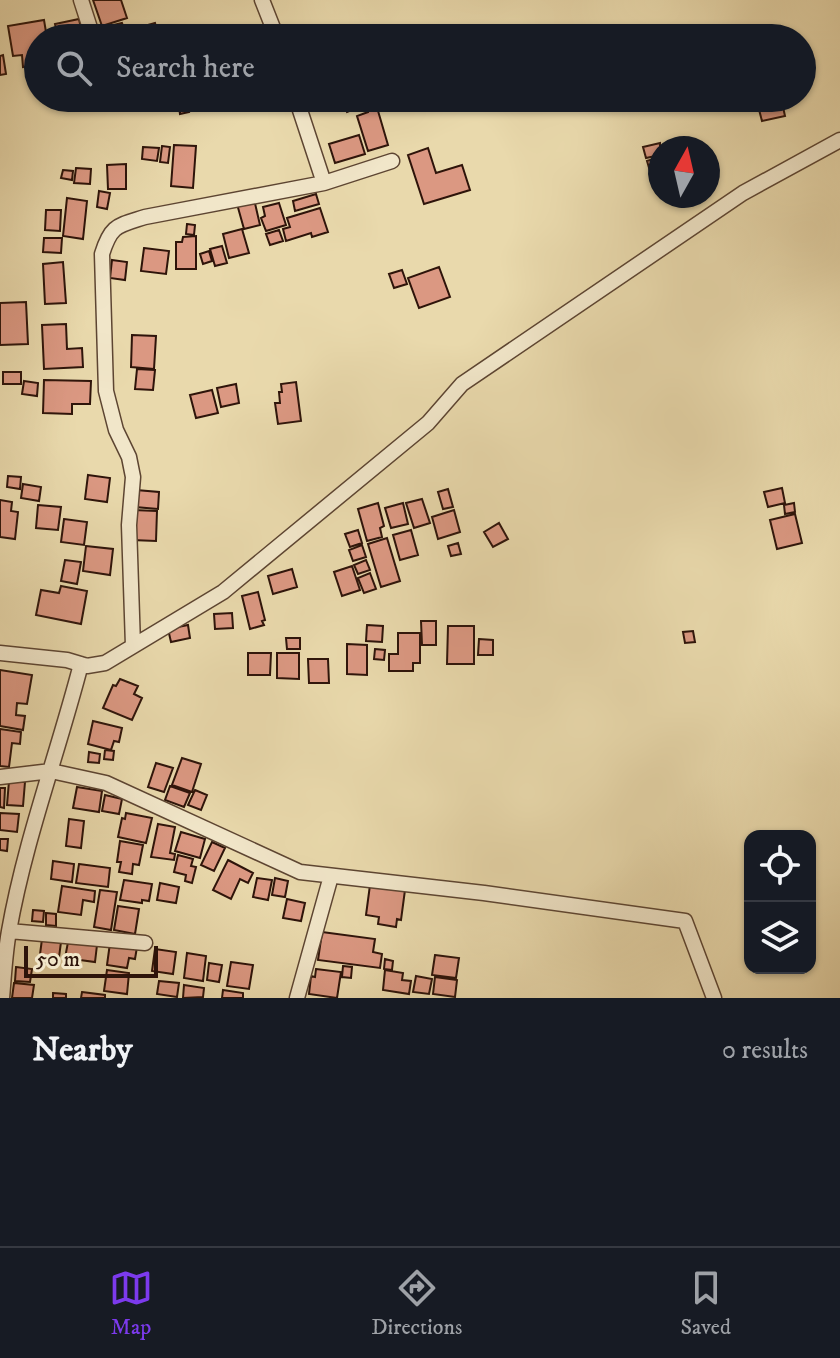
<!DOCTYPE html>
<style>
body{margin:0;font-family:"IM FELL DW Pica",serif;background:#20242c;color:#f1f3f6}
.controls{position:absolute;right:24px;bottom:24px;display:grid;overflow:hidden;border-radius:16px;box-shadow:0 2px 6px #0004}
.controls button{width:72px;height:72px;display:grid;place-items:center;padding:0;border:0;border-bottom:2px solid #363941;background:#171b24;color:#f1f3f6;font:40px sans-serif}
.compass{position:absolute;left:648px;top:136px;width:72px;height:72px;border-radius:50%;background:#171b24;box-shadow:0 2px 6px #0004;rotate:8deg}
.scale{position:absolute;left:24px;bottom:20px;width:134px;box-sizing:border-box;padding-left:8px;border:4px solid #2e140a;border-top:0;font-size:22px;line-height:28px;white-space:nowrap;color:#2e140a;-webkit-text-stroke:6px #f1e6c9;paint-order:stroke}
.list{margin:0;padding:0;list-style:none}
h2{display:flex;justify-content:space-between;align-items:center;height:104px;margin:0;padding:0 32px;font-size:34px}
h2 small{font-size:26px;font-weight:400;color:#9ea1a6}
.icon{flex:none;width:44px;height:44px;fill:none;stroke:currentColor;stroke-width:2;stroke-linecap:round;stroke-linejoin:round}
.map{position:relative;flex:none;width:840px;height:998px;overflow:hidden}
.search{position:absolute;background:#171b24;box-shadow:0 2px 6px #0004;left:24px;right:24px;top:24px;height:88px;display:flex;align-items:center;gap:20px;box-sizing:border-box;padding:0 28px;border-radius:44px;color:#9ea1a6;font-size:30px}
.sheet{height:248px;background:#171b24}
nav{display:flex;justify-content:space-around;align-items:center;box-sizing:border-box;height:112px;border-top:2px solid #363941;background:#171b24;font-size:22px;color:#9ea1a6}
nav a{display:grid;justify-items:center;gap:4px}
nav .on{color:#7c3aed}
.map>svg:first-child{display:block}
</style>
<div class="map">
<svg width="840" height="998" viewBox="0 0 840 998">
<rect width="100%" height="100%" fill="#e9d9ac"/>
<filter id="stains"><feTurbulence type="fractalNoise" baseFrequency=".0025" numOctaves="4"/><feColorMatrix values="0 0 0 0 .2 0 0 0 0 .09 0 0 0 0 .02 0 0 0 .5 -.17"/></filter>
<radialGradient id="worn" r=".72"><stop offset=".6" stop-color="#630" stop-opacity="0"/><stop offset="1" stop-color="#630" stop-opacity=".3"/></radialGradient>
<path fill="#db9882" stroke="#2e140a" stroke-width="2" d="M93 0H121L127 18 102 26Z
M79 19 83 38H58L55 24Z
M44 20 47 38H38V65L23 67 22 55 13 56 8 26Z
M122 23 125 31 129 30 131 38H104L101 28Z
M155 23 159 38H139L137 28Z
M3 55 6 74 0 75V56Z
M197 98 198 106 188 108 189 112 180 114 178 100Z
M341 98H368L370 103 347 112Z
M756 98H781L785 116 762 121Z
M376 104 388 145 368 151 357 116 368 112 367 107Z
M359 135 365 154 335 163 329 144Z
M660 143V155L646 158 643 147Z
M174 145 196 146 193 188 171 186Z
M162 146 170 147 168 163 160 162Z
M143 147 159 148 157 161 142 159Z
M428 148 436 173 462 165 470 190 424 204 408 155Z
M660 157V175L652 178 647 161Z
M126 164V189H108L107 165Z
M76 168 91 169 90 184 74 183Z
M63 170 73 171 72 180 61 178Z
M99 191 110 193 107 209 97 207Z
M316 194 319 204 295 211 293 201Z
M67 198 87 201 83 239 63 236Z
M254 199 260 225 244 229 237 204Z
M279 203 286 225 266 231 261 218 265 216 263 207Z
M320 208 328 232 312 237 311 233 286 241 283 229 290 227 287 218Z
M46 210H61L60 231 45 230Z
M187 224 195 225 194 235 186 234Z
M242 229 249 253 229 258 223 234Z
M279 230 283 241 270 245 266 234Z
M196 236V269H176V242H182L183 237Z
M44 238H62L61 253 43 252Z
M222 246 227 263 215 266 210 249Z
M144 248 169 251 166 274 141 271Z
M209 251 212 261 203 264 200 254Z
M112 260 127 262 125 280 110 278Z
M63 262 66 303 45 304 43 264Z
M439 267 450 297 419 308 408 278Z
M402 270 407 284 394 288 389 274Z
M26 302 28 344 0 345V303Z
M66 324 67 349 82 348 83 367 44 369 42 325Z
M132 335 156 336 154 369 131 367Z
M137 369 155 370 153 390 135 389Z
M3 372H21V384H3Z
M44 380 91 381 90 404H72V414L43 413Z
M24 381 38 383 37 396 22 394Z
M296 382 301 421 278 424 275 403H280L279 392H282L281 384Z
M236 384 239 403 221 407 217 388Z
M212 390 218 413 196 418 190 395Z
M88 475 110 478 107 502 85 499Z
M8 476 21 477 20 489 7 487Z
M23 484 41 487 39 501 21 498Z
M782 488 785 503 768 507 764 492Z
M448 489 453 507 443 509 438 492Z
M136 490 159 492 158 509 135 507Z
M422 499 430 523 414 528 406 503Z
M0 500 12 502 11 511 18 512 15 539 0 537Z
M378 503 384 526 380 528 382 537 367 541 358 509Z
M403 503 408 524 391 528 385 508Z
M794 503 795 512 785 514 784 505Z
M38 505 61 507 58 530 36 528Z
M133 510 157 511 156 541 132 540Z
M454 510 460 532 438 539 432 517Z
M795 514 802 543 777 549 770 520Z
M64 519 87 522 84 545 61 542Z
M499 523 508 539 493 547 484 532Z
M358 530 362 543 350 547 345 534Z
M411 530 418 555 400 560 393 535Z
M387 538 400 581 381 587 368 544Z
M458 543 461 554 451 556 448 546Z
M362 545 366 557 353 561 349 550Z
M86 546 113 549 110 575 83 571Z
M65 560 81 562 77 584 61 581Z
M366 560 370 570 358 574 354 565Z
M352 566 360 590 342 596 334 572Z
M292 569 297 587 273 594 268 576Z
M370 573 376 589 364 593 358 578Z
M61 586 87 591 81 624 36 615 41 590 59 593Z
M258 592 265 620 262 621 264 625 250 629 242 596Z
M232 613 233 628 215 629 214 614Z
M421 621H436V645H422Z
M188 625 190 638 171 642 168 629Z
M367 625 383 626 382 642 366 641Z
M448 626H474V664H447Z
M693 631 695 642 685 643 683 632Z
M398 633H420V663H413V671H389V654H398Z
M286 638H300V649H287Z
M479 639 493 640V655H478Z
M347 644 367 645V675L347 674Z
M375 649 385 650 384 660 374 659Z
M248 653H271L270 675H248Z
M277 653H299V679L277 678Z
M308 659H328L329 683H309Z
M0 670 32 675 27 704 17 703 16 715 25 716 23 730 0 726Z
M120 679 138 686 134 694 142 698 132 720 103 708 113 685 116 686Z
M93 721 122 728 119 742 114 741 111 750 88 744Z
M0 729 21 732 20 744 12 743 9 767 0 766Z
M105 750 114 751 113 760 104 759Z
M89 752 100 754 99 763 88 762Z
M182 758 201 764 192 792 172 785Z
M156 763 173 768 164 792 148 787Z
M9 781 25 782 23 806 7 805Z
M170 786 190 793 184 807 165 800Z
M77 787 102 791 99 812 73 808Z
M0 788H5L4 808 0 807Z
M195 790 207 795 201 810 188 805Z
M105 795 122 799 119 814 102 811Z
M0 813 19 814 17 832 0 830Z
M126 813 152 818 146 843 118 837 122 818 125 819Z
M69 819 84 821 81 848 66 846Z
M158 824 175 827 170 853 175 854 174 860 151 857Z
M181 832 205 839 200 858 175 851Z
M0 839H8L7 851 0 850Z
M120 841 143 845 139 865 133 864 132 874 119 872 121 862H117Z
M212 842 225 848 214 871 201 865Z
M178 855 193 859 191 866 196 867 192 883 185 881 186 875 174 872Z
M228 860 253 873 248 883 240 879 231 899 213 890Z
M53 861 74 864 72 882 51 879Z
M79 864 110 868 108 887 76 883Z
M257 878 272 880 268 900 253 897Z
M275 878 288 881 285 897 272 895Z
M124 880 152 884 149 901 142 900V903L120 900Z
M160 883 179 887 176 903 157 900Z
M370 885 405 890 401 920 397 919 396 927 378 924 379 917 366 915Z
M62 886 95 891 94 902 83 900 81 915 58 912Z
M100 890 117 892 111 930 94 927Z
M287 899 305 903 301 921 283 918Z
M118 906 139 909 135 934 114 930Z
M33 910 44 911 43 922 32 921Z
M46 913 56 914V926L46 925Z
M322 932 375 939 373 952 382 954 380 968 318 960Z
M42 939 61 942 58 965 39 962Z
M68 942 97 945 95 962 65 958Z
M110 943 137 947 135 959 129 958 127 968 107 965Z
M155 949 176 952 173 974 152 971Z
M187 953 206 956 203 981 184 978Z
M435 955 459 958 456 978 432 975Z
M385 959 393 961 392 970 384 969Z
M231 962 253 965 249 989 227 986Z
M209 963 222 965 219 982 207 980Z
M343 966 352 967 351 978 342 977Z
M16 967 32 969 30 982 15 981Z
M316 969 341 972 337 998 309 994 311 976 315 977Z
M107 970 129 973 127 994 104 991Z
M385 970 403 973 402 980 411 981 409 994 383 990Z
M416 976 432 979 429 994 413 992Z
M435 977 457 980 455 997 433 994Z
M159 981 179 983 177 997 157 994Z
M14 983 34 985 32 998H12Z
M184 985 204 988 203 997 183 998Z
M223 990 243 993V998H222Z
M82 992 105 995V998H81Z
M53 993 66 994V998H53Z"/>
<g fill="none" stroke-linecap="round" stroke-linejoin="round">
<defs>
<path id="street" d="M81 0 90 28
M262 0 277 38
M296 98 324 183
M133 646 129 525 133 477 129 457 116 430 106 391 102 254C111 225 117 226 145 217L324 183 392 161
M0 653 67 660 87 666 105 663 223 592 428 423 462 384 743 193 840 140
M0 777 51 771 106 783 300 872 484 893 685 921 714 998
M9 931 145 943
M2 998C4 976 5 953 9 931 25 840 58 753 81 664
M297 998 331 876"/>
</defs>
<use href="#street" stroke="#5d4532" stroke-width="17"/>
<use href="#street" stroke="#f1e6c9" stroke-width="14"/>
</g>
<rect width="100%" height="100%" filter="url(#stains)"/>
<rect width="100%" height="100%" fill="url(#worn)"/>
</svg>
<div class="controls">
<button><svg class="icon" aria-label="locate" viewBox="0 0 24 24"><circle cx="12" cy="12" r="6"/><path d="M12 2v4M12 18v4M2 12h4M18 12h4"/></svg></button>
<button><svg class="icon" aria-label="layers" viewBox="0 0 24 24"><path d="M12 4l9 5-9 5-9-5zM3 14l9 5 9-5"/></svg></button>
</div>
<svg class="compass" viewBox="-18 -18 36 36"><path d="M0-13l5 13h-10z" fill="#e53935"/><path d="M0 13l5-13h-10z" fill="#9ea1a6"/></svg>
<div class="scale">50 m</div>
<div class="search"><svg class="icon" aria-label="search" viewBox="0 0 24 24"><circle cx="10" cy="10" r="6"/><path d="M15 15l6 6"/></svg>Search here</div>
</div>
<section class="sheet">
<h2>Nearby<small>0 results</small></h2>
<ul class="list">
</ul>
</section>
<nav>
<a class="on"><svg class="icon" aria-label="map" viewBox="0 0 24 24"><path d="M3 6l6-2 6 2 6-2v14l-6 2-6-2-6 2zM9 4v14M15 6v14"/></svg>Map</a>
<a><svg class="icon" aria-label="directions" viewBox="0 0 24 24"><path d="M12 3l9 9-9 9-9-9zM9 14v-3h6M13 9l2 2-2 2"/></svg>Directions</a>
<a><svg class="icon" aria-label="saved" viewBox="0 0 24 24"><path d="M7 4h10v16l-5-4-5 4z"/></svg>Saved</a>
</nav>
